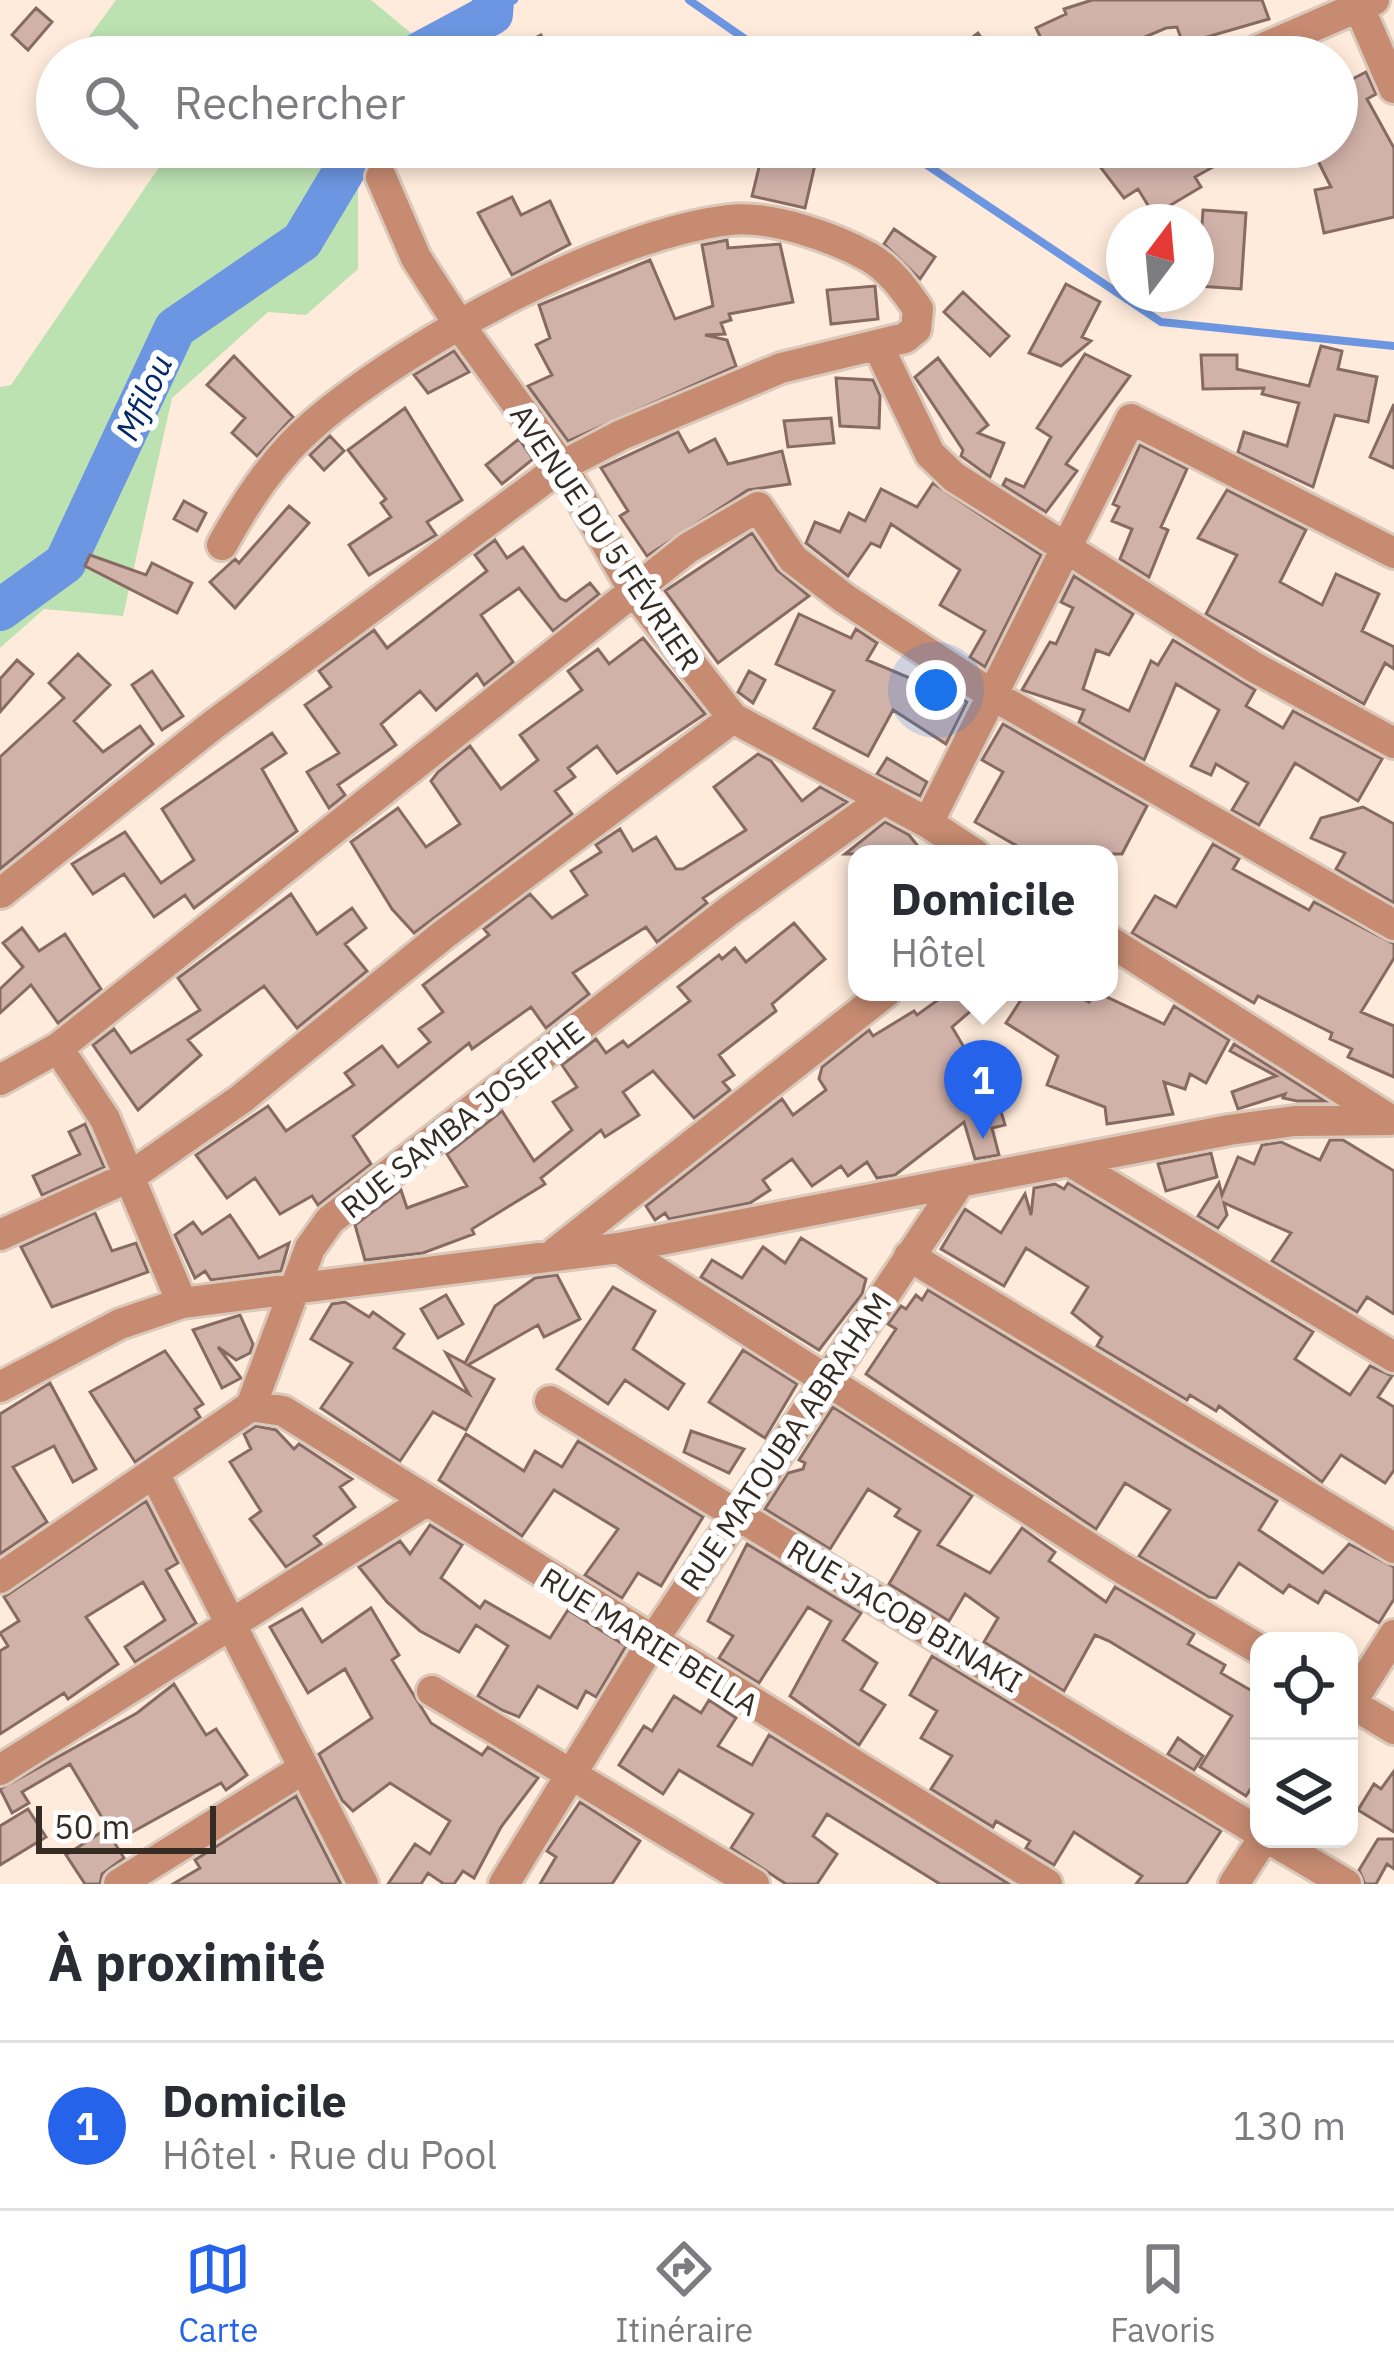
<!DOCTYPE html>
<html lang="fr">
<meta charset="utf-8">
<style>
body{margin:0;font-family:"IBM Plex Sans",sans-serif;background:#f2f2f3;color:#2b2b33}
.controls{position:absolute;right:36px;bottom:36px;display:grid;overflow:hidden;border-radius:24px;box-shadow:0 6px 18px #0003}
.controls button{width:108px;height:108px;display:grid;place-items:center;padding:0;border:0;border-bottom:3px solid #e1e1e2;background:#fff;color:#2b2b33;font:60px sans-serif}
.compass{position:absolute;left:1106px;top:204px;width:108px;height:108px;border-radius:50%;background:#fff;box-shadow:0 6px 18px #0003;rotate:16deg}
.scale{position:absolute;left:36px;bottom:30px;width:180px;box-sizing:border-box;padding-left:12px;border:6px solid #352c24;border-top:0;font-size:33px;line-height:42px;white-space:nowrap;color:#352c24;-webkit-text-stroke:9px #fff;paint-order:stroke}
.you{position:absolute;left:936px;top:690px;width:42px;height:42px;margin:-30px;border:9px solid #fff;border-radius:50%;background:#1a73e8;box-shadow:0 0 0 18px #1a73e833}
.badge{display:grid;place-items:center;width:78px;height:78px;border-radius:50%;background:#2563eb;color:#fff;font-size:39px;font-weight:700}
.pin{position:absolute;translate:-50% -99px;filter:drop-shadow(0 3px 6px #0008)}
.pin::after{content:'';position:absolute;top:63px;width:42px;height:36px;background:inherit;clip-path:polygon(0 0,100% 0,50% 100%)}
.popup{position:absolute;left:848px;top:845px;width:270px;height:156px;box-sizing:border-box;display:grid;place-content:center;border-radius:24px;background:#fff;filter:drop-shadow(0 3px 9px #0005);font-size:39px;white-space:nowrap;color:#7c7c81}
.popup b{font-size:45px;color:#2b2b33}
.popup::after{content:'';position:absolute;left:50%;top:100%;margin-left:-24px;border:24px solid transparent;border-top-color:#fff}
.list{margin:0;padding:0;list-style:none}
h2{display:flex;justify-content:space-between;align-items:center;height:156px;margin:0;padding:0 48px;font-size:51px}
h2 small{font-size:39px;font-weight:400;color:#7c7c81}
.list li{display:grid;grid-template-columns:78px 1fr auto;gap:36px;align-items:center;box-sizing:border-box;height:168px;padding:0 48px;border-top:3px solid #e1e1e2}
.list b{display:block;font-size:45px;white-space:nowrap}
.list p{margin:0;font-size:39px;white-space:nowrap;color:#7c7c81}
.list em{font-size:39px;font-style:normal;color:#7c7c81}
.icon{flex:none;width:66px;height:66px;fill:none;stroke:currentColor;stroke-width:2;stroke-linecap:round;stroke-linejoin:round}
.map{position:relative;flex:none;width:1394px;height:1884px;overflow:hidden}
.search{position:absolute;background:#fff;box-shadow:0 6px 18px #0003;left:36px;right:36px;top:36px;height:132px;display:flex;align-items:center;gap:30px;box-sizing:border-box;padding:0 42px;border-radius:66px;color:#7c7c81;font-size:45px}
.sheet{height:324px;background:#fff}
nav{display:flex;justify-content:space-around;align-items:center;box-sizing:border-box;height:168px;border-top:3px solid #e1e1e2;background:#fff;font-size:33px;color:#7c7c81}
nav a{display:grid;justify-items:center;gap:6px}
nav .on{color:#2563eb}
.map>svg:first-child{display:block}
</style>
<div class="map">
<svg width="1394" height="1884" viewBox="0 0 1394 1884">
<rect width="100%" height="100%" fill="#feebdb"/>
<path fill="#bce2b2" d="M116 0H371L440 57H86L80 49Z
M163 147H358V269L306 315 268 312 172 398 123 616 44 609 0 648V387L11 385 168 154Z"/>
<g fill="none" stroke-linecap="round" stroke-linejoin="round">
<path stroke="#6c96e1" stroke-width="8" d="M689 0 771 57
M492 14 514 0
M900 147 1161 322 1394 346"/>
<path stroke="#6c96e1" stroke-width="42" d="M412 57 492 14 493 0
M0 610 65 563 175 328 302 241 347 166 346 147"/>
</g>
<path fill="#d1b2a9" stroke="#876b63" stroke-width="3" d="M1092 0H1262L1269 19 1183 44 1177 27 1166 28 1119 48 1123 57H1050L1036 28 1066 14 1064 9Z
M36 8 52 22 28 50 12 35Z
M978 33 995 57H945Z
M541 35 551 57H495Z
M1366 72 1376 94 1367 99 1394 148V217L1324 233 1315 190 1331 187 1311 147H1337V87Z
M764 147H819L805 208 752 196Z
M1127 147H1249L1195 177 1201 187 1154 215 1138 189 1124 198 1098 164Z
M512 197 521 215 550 201 570 244 512 275 478 213Z
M1203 210 1246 213 1241 289 1198 286Z
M894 229 935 257 920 279 884 244Z
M727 240 728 248 780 244 793 302 729 314 731 320 721 323 725 334 705 335 727 340 736 366 568 441 528 386 552 375 536 345 550 338 539 305 650 260 675 319 713 306 702 245Z
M1066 284 1100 302 1082 337 1091 341 1061 366 1029 353Z
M875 286 878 319 831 324 827 290Z
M963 292 1009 336 990 356 944 312Z
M1321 346 1342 351 1338 369 1377 377 1368 422 1335 415 1313 487 1238 452 1244 432 1287 446 1299 403 1262 394 1264 388 1203 389 1201 355H1237V369L1309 386Z
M454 351 469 372 428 393 414 375Z
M1085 354 1130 376 1066 464 1077 471 1046 512 1003 485 1006 479 1024 487 1051 437 1037 428Z
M234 356 293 417 257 456 232 433 245 418 207 385Z
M938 358 988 425 978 433 1004 443 990 477 961 456 963 450 915 377Z
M836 378 873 380 880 396 879 428 840 426Z
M1394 404V468L1370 457Z
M405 408 462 500 427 522 436 535 369 575 349 545 391 517 381 503 386 499 348 450Z
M831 418 834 443 788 447 784 421Z
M678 432 689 452 715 439 728 464 782 451 790 484 748 490 647 556 620 516 628 511 601 468Z
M330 436 344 451 324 470 310 455Z
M519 439 533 459 502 484 486 465Z
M1140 445 1187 469 1161 527 1168 530 1149 577 1120 559 1132 529 1112 521 1119 507 1113 504Z
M933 483 1041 555 985 667 970 657 985 631 940 605 960 570 891 524 880 547 871 543 848 576 806 543 815 522 840 532 849 513 865 521 881 489 917 507Z
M1227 490 1306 530 1280 582 1322 605 1336 574 1379 594 1362 631 1394 647V669L1385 663 1364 704 1206 614 1237 555 1198 538Z
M184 501 206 513 197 531 174 519Z
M289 506 309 523 235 608 210 582 235 559 239 563Z
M752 533 777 570 809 596 718 663 665 591Z
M495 540 507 558 523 547 560 598 566 601 590 583 599 594 553 631 519 588 481 615 513 662 484 685 477 674 436 710 420 691 381 724 396 745 338 785 345 795 329 808 307 772 339 753 305 705 331 687 319 671 374 630 387 648 487 571 475 555Z
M90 555 146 575 152 563 192 583 177 613 85 566Z
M1074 576 1133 614 1109 655 1096 650 1083 689 1129 711 1151 661 1158 665 1173 640 1255 690 1246 706 1283 728 1293 711 1382 759 1358 801 1295 763 1259 825 1232 810 1248 783 1216 764 1211 775 1191 766 1219 710 1176 684 1144 760 1079 722 1084 710 1022 690 1050 642 1056 644 1073 608 1061 602Z
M799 614 851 638 856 629 877 643 867 660 919 682 924 674 967 702 946 744 893 710 868 756 814 728 834 691 776 664Z
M643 638 705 714 617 773 597 746 568 768 575 777 555 791 572 814 414 933 392 909 351 842 398 808 426 847 460 824 431 781 438 772 470 746 501 789 538 760 520 735 582 690 568 671 598 649 609 664Z
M78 654 110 685 74 721 103 752 140 726 153 744 0 869V757L64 698 49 683Z
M17 660 33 674 0 712V679Z
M152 671 183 716 162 730 132 685Z
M749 671 765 680 753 703 738 692Z
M1003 724 1147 806 1122 854H1012L1017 846 975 822 1003 772 982 760Z
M272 733 286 753 262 769 297 831 194 908 185 895 154 917 124 874 93 894 72 864 125 832 161 883 194 860 162 809Z
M758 754 771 761 802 801 820 787 847 802 703 898 707 903 657 942 646 927 573 973 589 994 546 1028 531 1007 472 1049 469 1043 353 1136 371 1164 318 1205 312 1196 280 1214 255 1178 227 1198 196 1155 268 1106 286 1131 354 1085 345 1073 382 1046 398 1067 430 1042 419 1029 443 1012 423 985 489 935 484 929 530 894 552 918 587 895 571 871 601 852 596 845 620 829 633 851 656 837 676 869H683L746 830 714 787Z
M887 758 927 782 920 796 877 774Z
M1363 807 1394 824V903L1336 869 1345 853 1311 838 1321 818Z
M885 822 909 835 924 854H845Z
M1213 844 1239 859 1233 869 1309 910 1314 902 1394 944V958L1361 1012 1394 1026V1077L1348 1057 1352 1049 1330 1039 1332 1033 1258 996 1254 1003 1132 933 1155 896 1176 907Z
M291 894 317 934 352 908 366 928 345 944 367 971 297 1028 264 986 188 1040 201 1055 138 1110 93 1045 114 1029 131 1053 200 1010 178 978Z
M794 923 825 959 772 1004 776 1011 719 1055 734 1075 723 1082 730 1090 694 1118 653 1071 623 1092 639 1115 605 1137 601 1130 541 1178 545 1184 472 1229 474 1234 423 1253 365 1260 355 1225 401 1190 407 1208 467 1186 447 1154 502 1111 534 1161 572 1130 553 1102 577 1087 562 1065 596 1039 606 1053 623 1041 628 1047 690 1001 678 987 719 955 722 959 735 948 746 962Z
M22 928 39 951 65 934 101 989 58 1023 31 985 0 1013V989L23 967 3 943Z
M932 992H993L952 1027 971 1059 983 1099 996 1095 1005 1125 992 1128 999 1155 975 1159 964 1122 895 1175 877 1178 867 1162 848 1176 841 1166 812 1186 792 1159 763 1180 770 1190 750 1203 669 1219 665 1213 655 1220 646 1206 782 1099 793 1115 826 1090 819 1079 822 1067 869 1030 873 1036 914 1011 917 1015 938 1000Z
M1026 992H1070L1089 1002 1096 992 1164 1024 1174 1006 1229 1040 1206 1083 1190 1074 1185 1089 1164 1082 1173 1114 1107 1124 1105 1107 1047 1085 1058 1056 1006 1023Z
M1234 1044 1325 1101H1297L1283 1098 1285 1094 1238 1109 1232 1092 1276 1076 1230 1051Z
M85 1124 104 1167 42 1195 33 1176 80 1154 69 1132Z
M1330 1140H1343L1394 1171V1314L1367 1297 1357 1312 1272 1261 1291 1233 1224 1203 1227 1215 1218 1228 1198 1216 1219 1183 1222 1195 1238 1157 1254 1164 1262 1145 1281 1142 1320 1160Z
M1211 1153 1217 1177 1166 1191 1158 1164Z
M1068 1183 1313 1332 1295 1359 1350 1395 1370 1366 1392 1376 1378 1397 1394 1407V1470L1385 1483 1341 1455 1322 1482 1219 1406 1216 1411 1190 1395 1187 1400 1097 1346 1102 1337 1072 1313 1088 1287 1026 1248 1004 1286 941 1249 965 1209 1001 1233 1025 1194 1031 1215 1034 1188 1055 1184 1064 1189Z
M95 1213 112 1251 136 1243 148 1272 52 1307 21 1247Z
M230 1215 259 1258 289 1243 281 1271 211 1280 205 1271 195 1278 175 1235 193 1222 202 1234Z
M801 1238 866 1279 862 1294 819 1350 701 1277 712 1260 742 1278 763 1247 785 1263Z
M557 1275 580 1319 544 1337 538 1325 468 1365 494 1379 466 1430 433 1412 400 1461 321 1408 352 1363 311 1339 332 1304 345 1302 369 1317 373 1312 404 1334 394 1348 469 1394 446 1353 465 1363 495 1306 535 1278Z
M613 1287 655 1311 633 1349 684 1384 668 1409 625 1380 608 1404 557 1369Z
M928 1290 1277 1501 1259 1530 1323 1573 1349 1544 1394 1567V1599L1379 1623 1325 1591 1318 1603 1289 1585 1283 1593 1239 1563 1216 1598 1209 1597 1139 1556 1170 1510 1125 1483 1096 1529 866 1374 896 1329 888 1324 901 1306 906 1309 916 1295 922 1300Z
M446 1295 463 1324 438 1338 421 1309Z
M240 1315 253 1344 250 1353 236 1360 218 1347 241 1378 222 1388 193 1330Z
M743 1350 797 1384 765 1438 709 1402Z
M165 1351 203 1404 195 1409 200 1417 135 1462 90 1392Z
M50 1383 96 1469 73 1482 54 1446 13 1467 47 1522 0 1554V1414Z
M833 1407 972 1496 938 1545 990 1573 1022 1528 1055 1552 1049 1561 1106 1602 1115 1587 1194 1634 1188 1644 1225 1665 1221 1673 1259 1695V1776L1246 1796 1200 1767 1232 1716 1109 1641 1095 1635 1064 1691 984 1642 998 1618 965 1594 949 1621 889 1584 920 1531 895 1516 900 1509 868 1489 830 1549 765 1509 788 1473 803 1469 805 1463 799 1460Z
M256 1426 276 1430 294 1449 299 1444 352 1479 340 1487 355 1507 314 1536 321 1544 286 1567 250 1519 261 1511 230 1462 251 1449 244 1434Z
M691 1431 744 1449 729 1473 684 1452Z
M466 1434 524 1471 535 1451 562 1467 578 1441 703 1517 661 1586 638 1573 622 1598 585 1575 618 1529 554 1490 522 1536 439 1480Z
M146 1501 178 1563 166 1570 196 1623 135 1662 125 1647 165 1620 143 1582 86 1617 118 1664 68 1699 64 1693 0 1734V1651L8 1646 0 1633 19 1621 4 1597Z
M430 1525 462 1545 441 1578 480 1608 485 1601 550 1638 568 1610 626 1646 596 1697 586 1691 577 1708 538 1686 519 1717 502 1710 478 1696 508 1646 476 1625 459 1652 420 1631 387 1602 359 1567 400 1541 410 1554Z
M747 1544 861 1613 843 1640 877 1663 861 1690 885 1705 859 1745 790 1696 831 1621 808 1607 759 1683 719 1658 733 1636 708 1621Z
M371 1608 399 1655 392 1660 431 1723 482 1755 488 1747 538 1778 501 1827 474 1878 463 1871 454 1884H444L428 1873 421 1884H388L415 1844 430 1854 450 1821 390 1783 353 1811 342 1800 319 1754 372 1718 345 1669 308 1693 270 1627 302 1609 322 1642Z
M932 1656 1221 1831 1186 1884H1136L1142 1876 1074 1832 1054 1865 1026 1848 1030 1841 996 1821 993 1827 931 1789 952 1756 921 1738 937 1711 910 1695Z
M174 1684 206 1735 216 1729 247 1775 226 1790 221 1783 116 1841 70 1764 22 1792 29 1803 12 1813 0 1789 137 1713Z
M674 1696 701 1713 709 1700 736 1718 718 1746 752 1765 769 1735 1009 1884H940L827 1814 813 1836 837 1854 817 1884H786L731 1848 753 1814 679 1770 663 1794 619 1765 644 1726 652 1731Z
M1178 1738 1203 1756 1194 1770 1168 1754Z
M1394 1771V1832L1358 1810 1374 1784 1381 1789Z
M296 1796 341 1884H173L200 1868 195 1860Z
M580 1802 640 1841 612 1884H540L556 1857 547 1851Z
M28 1809 46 1837 0 1865V1826Z
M106 1829 124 1858 102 1874 100 1884H85L66 1855Z
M1378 1839H1394V1869L1387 1864 1376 1884H1365L1359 1870Z"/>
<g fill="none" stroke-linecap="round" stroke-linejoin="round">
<defs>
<path id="street" d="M1356 0 1394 88
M1243 57 1374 0
M381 177 416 258 460 326 562 466 634 591 733 718 928 823 975 854
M878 346 930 454 954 477 1254 667 1394 743
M928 823 1131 419 1394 553
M1 893 213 725 562 466 621 435 781 368 905 338 916 329 918 309C905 290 890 269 869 257 833 237 770 215 729 220 605 235 410 342 315 423 275 457 247 500 222 545
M1109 941 1389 1119
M58 1048 105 1119 182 1303
M0 1080 58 1048 688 548 758 507 793 559 844 598 994 696 1394 925
M1069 1161 1394 1357
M0 1235 131 1176 241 1099 443 935 733 718
M619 1248 1118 1566 1259 1649
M556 1252 886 992
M909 1256 1394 1548
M0 1387 120 1324 182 1303 619 1248 1229 1130 1294 1121 1390 1120
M550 1401 1259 1832
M251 1406 283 1411 1047 1884
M155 1475 363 1884
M0 1578 251 1406 310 1248 330 1220 730 910 884 799
M432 1691 754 1884
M1349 1702 1394 1729
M1349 1706 1394 1635
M0 1770 423 1503
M1270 1839 1346 1884
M119 1884 303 1769
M504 1884 652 1642 958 1185
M1234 1884 1263 1839"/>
</defs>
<use href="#street" stroke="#dac9ba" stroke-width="36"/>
<use href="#street" stroke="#c68b71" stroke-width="30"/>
</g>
<g text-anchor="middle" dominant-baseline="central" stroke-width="12" stroke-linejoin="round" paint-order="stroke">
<g font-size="30" fill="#352c24" stroke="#fff">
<text transform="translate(606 537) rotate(56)">AVENUE DU 5 FÉVRIER</text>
<text transform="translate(462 1119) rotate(-38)">RUE SAMBA JOSEPHE</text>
<text transform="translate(785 1441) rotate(-56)">RUE MATOUBA ABRAHAM</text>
<text transform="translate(905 1615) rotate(31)">RUE JACOB BINAKI</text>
<text transform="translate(650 1641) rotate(32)">RUE MARIE BELLA</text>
</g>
<g font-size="33" font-style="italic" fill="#042869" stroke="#fff">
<text transform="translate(143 397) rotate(-65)">Mfilou</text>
</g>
</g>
</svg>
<div class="controls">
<button><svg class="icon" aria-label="locate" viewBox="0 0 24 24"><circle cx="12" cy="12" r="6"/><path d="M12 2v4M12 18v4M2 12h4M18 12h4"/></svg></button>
<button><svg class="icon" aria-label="layers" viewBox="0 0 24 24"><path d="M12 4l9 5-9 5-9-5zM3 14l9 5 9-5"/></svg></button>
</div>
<svg class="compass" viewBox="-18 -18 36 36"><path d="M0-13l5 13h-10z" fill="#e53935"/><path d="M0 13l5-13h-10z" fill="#7c7c81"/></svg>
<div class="scale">50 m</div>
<div class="you"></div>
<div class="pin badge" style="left:983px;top:1139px">1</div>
<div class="popup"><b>Domicile</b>Hôtel</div>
<div class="search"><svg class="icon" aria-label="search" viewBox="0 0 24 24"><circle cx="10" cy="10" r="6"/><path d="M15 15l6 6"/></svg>Rechercher</div>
</div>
<section class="sheet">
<h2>À proximité<small></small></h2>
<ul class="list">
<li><span class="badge">1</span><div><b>Domicile</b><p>Hôtel · Rue du Pool</p></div><em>130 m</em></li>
</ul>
</section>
<nav>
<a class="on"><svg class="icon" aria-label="map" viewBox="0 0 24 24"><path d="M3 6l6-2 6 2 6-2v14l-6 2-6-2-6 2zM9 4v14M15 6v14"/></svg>Carte</a>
<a><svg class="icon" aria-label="directions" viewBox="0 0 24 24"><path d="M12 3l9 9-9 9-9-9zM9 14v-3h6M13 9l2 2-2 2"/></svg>Itinéraire</a>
<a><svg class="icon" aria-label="saved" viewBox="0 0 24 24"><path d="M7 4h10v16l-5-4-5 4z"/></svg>Favoris</a>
</nav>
